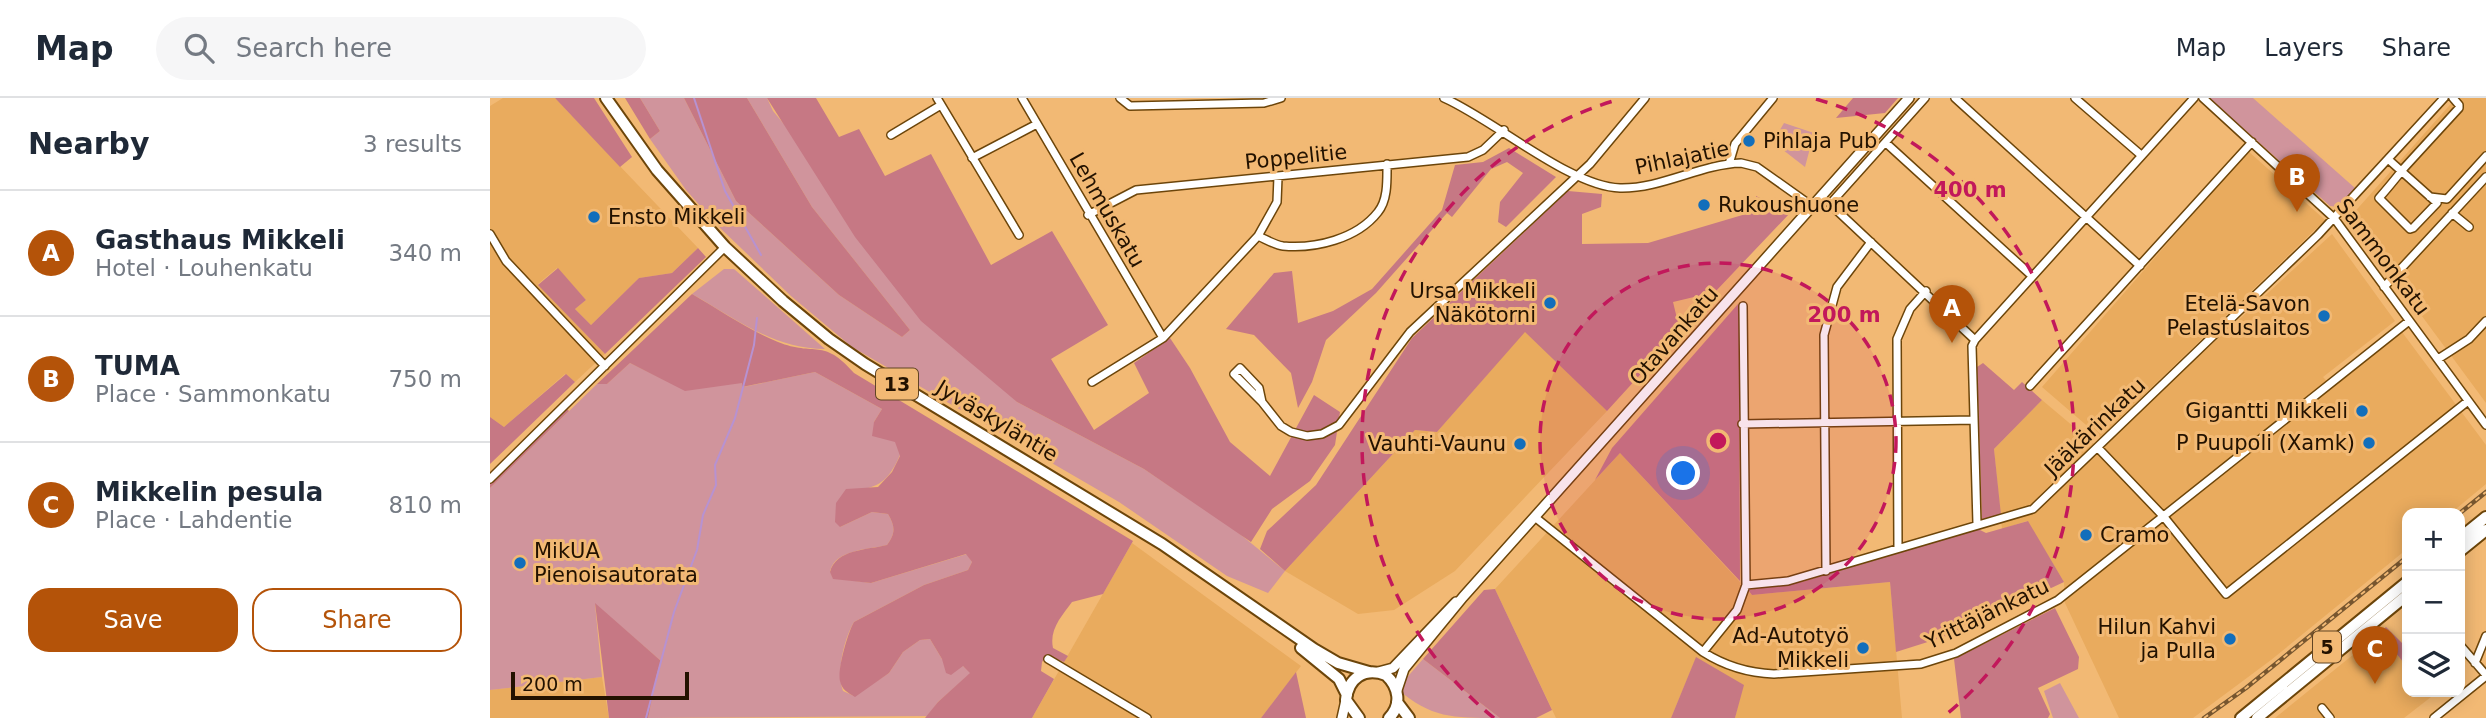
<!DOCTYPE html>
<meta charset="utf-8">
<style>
body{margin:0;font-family:"DejaVu Sans",sans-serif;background:#f6f6f7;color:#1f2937}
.controls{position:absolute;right:21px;bottom:21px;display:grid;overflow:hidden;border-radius:14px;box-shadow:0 4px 18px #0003}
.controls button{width:63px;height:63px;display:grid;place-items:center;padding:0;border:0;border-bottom:2px solid #e0e1e3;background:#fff;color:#1f2937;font:35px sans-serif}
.scale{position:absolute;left:21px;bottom:18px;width:178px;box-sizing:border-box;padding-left:7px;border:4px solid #231200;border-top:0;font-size:19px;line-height:24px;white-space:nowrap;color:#231200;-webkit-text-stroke:5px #f2b974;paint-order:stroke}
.you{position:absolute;left:1194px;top:376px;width:24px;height:24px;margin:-18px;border:5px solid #fff;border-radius:50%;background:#1a73e8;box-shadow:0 0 0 10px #1a73e833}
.badge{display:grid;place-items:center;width:46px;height:46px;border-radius:50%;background:#b45309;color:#fff;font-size:23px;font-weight:700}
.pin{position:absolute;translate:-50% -58px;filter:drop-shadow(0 2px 4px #0008)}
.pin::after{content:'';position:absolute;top:37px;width:24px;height:21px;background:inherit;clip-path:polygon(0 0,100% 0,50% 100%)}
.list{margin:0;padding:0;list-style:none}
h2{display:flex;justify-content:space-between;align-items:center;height:91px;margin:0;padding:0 28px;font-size:30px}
h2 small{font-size:23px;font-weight:400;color:#747a83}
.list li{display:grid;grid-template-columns:46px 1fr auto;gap:21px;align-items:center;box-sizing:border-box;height:126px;padding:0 28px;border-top:2px solid #e0e1e3}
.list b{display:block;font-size:26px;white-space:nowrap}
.list p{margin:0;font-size:23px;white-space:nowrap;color:#747a83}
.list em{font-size:23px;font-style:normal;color:#747a83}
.actions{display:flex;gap:14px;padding:21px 28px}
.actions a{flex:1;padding:16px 0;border:2px solid #b45309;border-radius:21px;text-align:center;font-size:24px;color:#b45309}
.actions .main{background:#b45309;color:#fff}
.icon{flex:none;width:38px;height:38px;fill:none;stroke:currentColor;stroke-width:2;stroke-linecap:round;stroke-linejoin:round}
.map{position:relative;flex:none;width:1996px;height:620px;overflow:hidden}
header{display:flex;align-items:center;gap:42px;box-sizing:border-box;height:98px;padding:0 35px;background:#fff;border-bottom:2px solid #e0e1e3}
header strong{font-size:33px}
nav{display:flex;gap:38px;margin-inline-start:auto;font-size:24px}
.search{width:490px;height:63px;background:#f6f6f7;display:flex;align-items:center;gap:18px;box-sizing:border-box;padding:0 24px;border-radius:38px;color:#747a83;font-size:26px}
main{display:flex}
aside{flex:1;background:#fff}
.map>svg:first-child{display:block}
</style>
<header>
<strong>Map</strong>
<div class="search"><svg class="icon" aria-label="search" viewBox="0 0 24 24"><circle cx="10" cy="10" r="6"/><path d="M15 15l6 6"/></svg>Search here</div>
<nav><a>Map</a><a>Layers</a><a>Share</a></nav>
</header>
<main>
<aside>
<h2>Nearby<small>3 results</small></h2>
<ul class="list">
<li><span class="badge">A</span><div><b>Gasthaus Mikkeli</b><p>Hotel · Louhenkatu</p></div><em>340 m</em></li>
<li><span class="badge">B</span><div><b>TUMA</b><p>Place · Sammonkatu</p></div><em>750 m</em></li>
<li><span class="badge">C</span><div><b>Mikkelin pesula</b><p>Place · Lahdentie</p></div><em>810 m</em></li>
</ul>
<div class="actions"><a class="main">Save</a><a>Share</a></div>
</aside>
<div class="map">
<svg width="1996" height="620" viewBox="0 0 1996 620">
<rect width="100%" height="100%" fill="#f2b974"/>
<path fill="#e9ab5e" d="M13 0H65L208 150 182 175 149 180 101 227 85 211 96 202 67 170 48 186 115 256 85 284 75 276 14 329 0 319V8Z
M1966 0H1996V305L1926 210 1905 174 1861 118Z
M1758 53 1835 122 1610 339 1552 289Z
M1842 136 1905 223 1833 279 1842 289 1912 234 1996 347V386L1961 415H1917V451L1781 562 1703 620H1629L1575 505 1574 484 1537 423 1512 431 1504 351 1552 302 1609 350Z
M1035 233 1117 313 965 473 904 512 868 516 795 473 925 332 947 334Z
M1130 355 1262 497 1400 484 1412 620H1245L1253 587 1206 560 1181 620H1066L1005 491Z
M642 445 811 568 771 620H542Z
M1890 535 1917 569V594H1937L1941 599 1914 620H1785Z
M112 579 119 620H0V592Z"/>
<path fill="#d0949c" d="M150 0H194L246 103 349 197 412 239 420 232 322 109 257 0H277L283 13 527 304 654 371 745 432 795 473 778 495 737 478 629 404 362 249 301 198 228 128 196 92 160 41 170 33Z
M1719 0H1763L1865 90 1848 109 1840 108Z
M1294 25 1324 35 1315 69 1283 44Z
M234 171H244L335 251C284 251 246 221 202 196Z
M140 265 195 292 253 284V289L325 274 392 311 384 324 406 344 410 357C400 379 392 389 368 392L350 429 382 414 398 416C405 428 406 435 397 447 378 452 346 451 340 473L343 480 381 485 477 456 482 464 478 472 434 487 364 524C354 541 346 574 353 593L364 598 399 575 413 554 430 542 440 541 452 561 473 568 481 575 448 604 438 618 158 620C163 600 164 582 171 563L105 506 112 579 0 592V390L107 286H117Z
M933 561 1010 620C961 620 942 620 907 591Z
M1570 585 1589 620H1563L1554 593Z"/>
<path fill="#c67884" d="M65 0H104L142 59 130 69Z
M135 0H150L170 33 160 41Z
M194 0H257L322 109 420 232 412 239 349 197 246 103Z
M277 0H326L349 39 369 31 395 78 441 56 501 167 562 133 618 227 561 261 604 332 659 295 644 265 680 240 700 270 740 344 780 378 824 297 850 314 845 347 820 383 782 411 761 444 654 371 527 304 431 223 365 139Z
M1363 0H1408L1395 15 1346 20Z
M1019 50 1066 79 1016 129 1008 124 1010 104 1033 75 1017 64 1001 71 962 119 957 115 886 195 836 242 822 284 808 310 801 275 764 237 736 231 784 175 802 173 808 225 843 213 882 191 952 112 965 67 993 64Z
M1078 93 1112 96 1111 109 1092 116V146L1158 145 1266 113V98L1300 115 1225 194 1183 204 1190 233 1117 313 1035 234 947 334 925 332 795 473 770 451 777 433 826 387 922 240Z
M208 150 216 159 115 256 48 187 68 170 96 202 85 211 101 227 149 180 182 175Z
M202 196C230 212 258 232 288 244 325 259 333 239 364 275L643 443 613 496 582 504C572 518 559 531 563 550L578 558 574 564 557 557 552 564 551 573 564 581 542 620H435L448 604 480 575 473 568 461 577 456 575 452 561 440 541 430 542 413 554 399 575 365 599C357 594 352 592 350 583 347 572 358 534 364 524L434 487 478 472 482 464 476 456 381 485 343 481 340 474C346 451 377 452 397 447 406 435 405 428 398 416L382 414 350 429 345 424 346 405 356 391 388 389 402 374 410 358 405 344 382 338 384 324 392 311 325 274 252 289V285L195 293 140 265 117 286H107Z
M1248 206 1249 216 1250 483 1130 355 1105 382 1122 350Z
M1493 265 1524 292 1532 284 1552 302 1504 351 1511 417 1492 421 1487 269Z
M76 276 85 284 0 366V319L14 329Z
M77 311 79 313 0 390V385Z
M1538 423 1574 484 1463 536 1406 554 1400 484 1262 497 1258 492 1312 484 1488 431 1496 435Z
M1005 491 1062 612 1046 620H1010L933 561 994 492Z
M105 505 171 563C164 582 163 600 158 620H119Z
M1565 510 1589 559 1588 571 1548 590 1560 616 1558 620H1471L1464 561Z
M1896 529 1917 550V569L1890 535Z
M1206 559 1254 587 1245 620H1181Z
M806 574 816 620H771Z"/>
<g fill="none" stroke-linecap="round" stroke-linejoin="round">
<path stroke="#b792d1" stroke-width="2" d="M204 0 235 93 271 157
M156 620 184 514 207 452 213 417 226 387 225 367 245 320 264 247 267 220"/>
<defs>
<path id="minor" d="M447 0 529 137
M532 0 673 240
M630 0 640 8 774 5 791 0
M954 0C1004 22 1081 89 1130 90 1171 91 1211 66 1251 65L1267 69 1322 108
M1435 0 1340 106 1485 242
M1465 0 1650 168
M1585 0 1651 57
M1713 0 1844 120 1996 327
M401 37 451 7
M1396 45 1542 178
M482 60 547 26
M1899 62 1947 105 1923 130 1920 131 1889 100C1898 90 1906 80 1914 70L1969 10V7L1963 0
M1239 66 1245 46 1283 0
M1940 99 1957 101 1996 58
M1962 115 1979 129
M598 117 646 92 978 59 993 52 1014 32
M0 136 16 163 115 268
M768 138C775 141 785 147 793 148 825 151 867 141 888 114 898 102 897 82 897 66
M1894 189 1996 79
M1253 208 1256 487
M1948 261 1979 241 1996 223
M602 284 673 240 768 138 787 104 788 79
M1540 288 1762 44
M772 304 744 276 750 270 769 290 772 304 791 328 801 334 817 338 832 336 849 327 920 234 1100 66 1155 0
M1252 326 1484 322
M1609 351 1674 419 1736 496 1978 303
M0 381 235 149
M1046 420 1213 554C1235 568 1258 575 1284 576L1431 566 1466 555 1568 502 1919 223
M1487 426 1482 248 1485 242 1704 0
M1408 450 1407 241 1420 211 1436 193
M1336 473 1334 237 1347 189 1381 144
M1970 547 1996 577
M1213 554 1247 512 1256 487 1298 483 1543 411 1828 137 1954 0
M558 561 657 620
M1985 565 1996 538
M1832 610 1840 620
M1944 620 1996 578"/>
<path id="major" d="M888 574 903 570 966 504
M907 592 914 571 973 499 1419 0
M852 620 856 602"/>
<path id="highway" d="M116 0 167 72 235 149 293 203 339 241 375 266 672 446 824 551 848 565 879 574
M1970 440 1996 419
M1970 453 1996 432
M811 550 849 581 857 597
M907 604 919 620
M869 620 856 602C858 580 874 569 896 577 909 589 912 607 899 620
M1751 620 1917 484
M1767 620 1917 497"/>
</defs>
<use href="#minor" stroke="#6c450a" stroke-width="10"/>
<use href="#major" stroke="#6c450a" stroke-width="12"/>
<use href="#highway" stroke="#6c450a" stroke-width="14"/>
<use href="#minor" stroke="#fff" stroke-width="7"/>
<use href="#major" stroke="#fff" stroke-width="9"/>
<use href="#highway" stroke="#fff" stroke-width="10"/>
<defs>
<path id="rail" d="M1970 415 1996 394
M1714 620 1756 590 1917 459"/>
</defs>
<use href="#rail" stroke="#77562f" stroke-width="4.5"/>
<use href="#rail" stroke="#f2b974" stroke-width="2" stroke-dasharray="5" stroke-linecap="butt"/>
</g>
<circle cx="1228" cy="343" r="178" fill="#c2185b" fill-opacity=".12"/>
<g fill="none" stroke="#c2185b" stroke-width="3.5" stroke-dasharray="12 9">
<circle cx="1228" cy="343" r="178"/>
<path d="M1004 620A356 356 0 0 1 1130 1M1326 1A356 356 0 0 1 1452 620"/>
</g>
<g fill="#126ebb" stroke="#f2b974" stroke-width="2.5">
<circle cx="1259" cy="43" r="7"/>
<circle cx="1214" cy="107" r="7"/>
<circle cx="104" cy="119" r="7"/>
<circle cx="1060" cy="205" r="7"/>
<circle cx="1834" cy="218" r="7"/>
<circle cx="1872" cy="313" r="7"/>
<circle cx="1879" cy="345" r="7"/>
<circle cx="1030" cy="346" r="7"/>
<circle cx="1596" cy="437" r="7"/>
<circle cx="30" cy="465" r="7"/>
<circle cx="1740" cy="541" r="7"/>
<circle cx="1373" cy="550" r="7"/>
</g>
<g text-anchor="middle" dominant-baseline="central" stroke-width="6" stroke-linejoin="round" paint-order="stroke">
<g fill="#f2b974" stroke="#614423" stroke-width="2">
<rect x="386" y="270.5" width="42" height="31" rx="5"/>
<rect x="1823" y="533.5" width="28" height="31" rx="5"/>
</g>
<g font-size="19" font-weight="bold" fill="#231200">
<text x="407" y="286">13</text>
<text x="1837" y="549">5</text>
</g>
<g font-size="21" fill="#231200" stroke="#f2b974" text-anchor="end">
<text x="1273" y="43" text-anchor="start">Pihlaja Pub</text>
<text x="1228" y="107" text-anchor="start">Rukoushuone</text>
<text x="118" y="119" text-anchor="start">Ensto Mikkeli</text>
<text x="1046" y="193">Ursa Mikkeli<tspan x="1046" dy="24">Näkötorni</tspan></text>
<text x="1820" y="206">Etelä-Savon<tspan x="1820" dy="24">Pelastuslaitos</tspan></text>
<text x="1858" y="313">Gigantti Mikkeli</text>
<text x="1865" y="345">P Puupoli (Xamk)</text>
<text x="1016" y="346">Vauhti-Vaunu</text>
<text x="1610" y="437" text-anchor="start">Cramo</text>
<text x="44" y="453" text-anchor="start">MikUA<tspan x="44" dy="24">Pienoisautorata</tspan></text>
<text x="1726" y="529">Hilun Kahvi<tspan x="1726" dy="24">ja Pulla</tspan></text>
<text x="1359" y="538">Ad-Autotyö<tspan x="1359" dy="24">Mikkeli</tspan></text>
</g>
<g font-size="21" fill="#231200" stroke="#f2b974">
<text transform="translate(806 59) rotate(-6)">Poppelitie</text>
<text transform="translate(1192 60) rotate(-12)">Pihlajatie</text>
<text transform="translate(617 112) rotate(60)">Lehmuskatu</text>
<text transform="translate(1893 159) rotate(53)">Sammonkatu</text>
<text transform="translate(1184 238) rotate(-49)">Otavankatu</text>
<text transform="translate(507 323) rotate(31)">Jyväskyläntie</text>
<text transform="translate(1605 329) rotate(-44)">Jääkärinkatu</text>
<text transform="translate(1497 516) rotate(-26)">Yrittäjänkatu</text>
</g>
</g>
<circle cx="1228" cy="343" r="10" fill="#c2185b" stroke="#f2b974" stroke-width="3.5"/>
<g font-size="21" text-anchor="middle" font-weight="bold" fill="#c2185b" stroke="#f2b974" stroke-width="6" stroke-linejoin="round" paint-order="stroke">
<text x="1480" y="99">400 m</text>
<text x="1354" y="224">200 m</text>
</g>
</svg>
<div class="controls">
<button>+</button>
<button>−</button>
<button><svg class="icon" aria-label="layers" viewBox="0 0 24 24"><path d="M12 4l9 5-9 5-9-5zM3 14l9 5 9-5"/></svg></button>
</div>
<div class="scale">200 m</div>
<div class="you"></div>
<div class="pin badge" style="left:1462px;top:245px">A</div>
<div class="pin badge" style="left:1807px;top:114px">B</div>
<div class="pin badge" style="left:1885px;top:586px">C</div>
</div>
</main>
